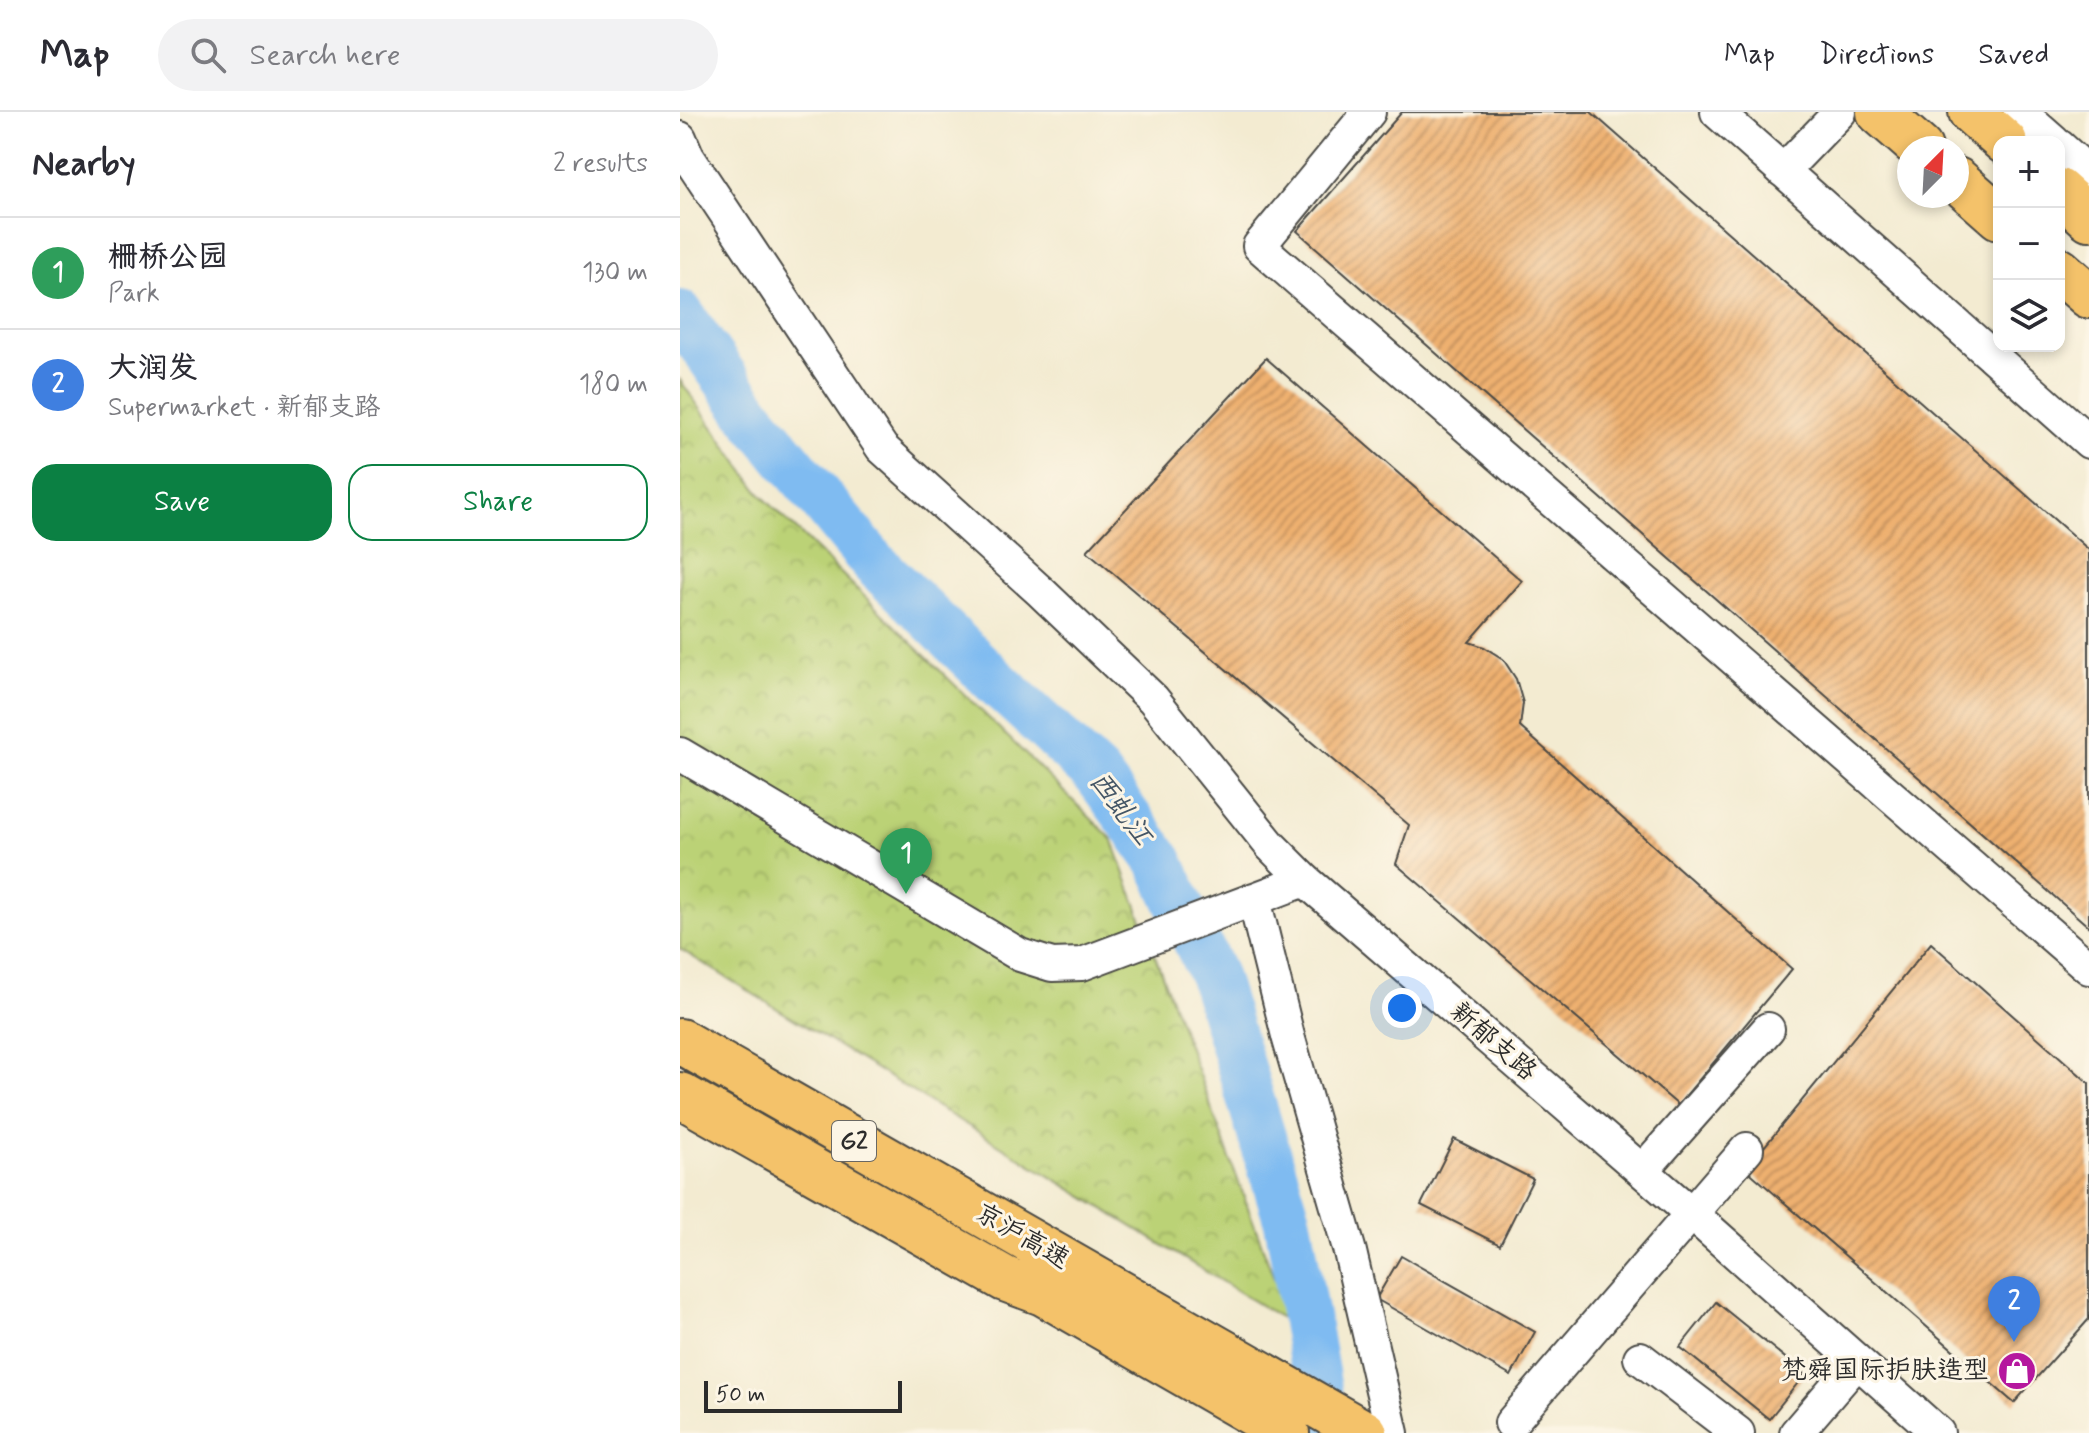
<!DOCTYPE html>
<meta charset="utf-8">
<style>
body{margin:0;font-family:Mynerve,"LXGW WenKai TC",sans-serif;background:#f2f2f3;color:#2b2b33}
.controls{position:absolute;right:24px;top:24px;display:grid;overflow:hidden;border-radius:16px;box-shadow:0 4px 12px #0003}
.controls button{width:72px;height:72px;display:grid;place-items:center;padding:0;border:0;border-bottom:2px solid #e1e1e2;background:#fff;color:#2b2b33;font:40px sans-serif}
.compass{position:absolute;left:1217px;top:24px;width:72px;height:72px;border-radius:50%;background:#fff;box-shadow:0 4px 12px #0003;rotate:24deg}
.scale{position:absolute;left:24px;bottom:20px;width:198px;box-sizing:border-box;padding-left:8px;border:4px solid #2b2b2b;border-top:0;font-size:22px;line-height:28px;white-space:nowrap;color:#2b2b2b;-webkit-text-stroke:6px #fcf5e5;paint-order:stroke}
.you{position:absolute;left:722px;top:896px;width:28px;height:28px;margin:-20px;border:6px solid #fff;border-radius:50%;background:#1a73e8;box-shadow:0 0 0 12px #1a73e833}
.badge{display:grid;place-items:center;width:52px;height:52px;border-radius:50%;background:#0b8043;color:#fff;font-size:26px;font-weight:700}
.pin{position:absolute;translate:-50% -66px;filter:drop-shadow(0 2px 4px #0008)}
.pin::after{content:'';position:absolute;top:42px;width:28px;height:24px;background:inherit;clip-path:polygon(0 0,100% 0,50% 100%)}
.list{margin:0;padding:0;list-style:none}
h2{display:flex;justify-content:space-between;align-items:center;height:104px;margin:0;padding:0 32px;font-size:34px}
h2 small{font-size:26px;font-weight:400;color:#7c7c81}
.list li{display:grid;grid-template-columns:52px 1fr auto;gap:24px;align-items:center;box-sizing:border-box;height:112px;padding:0 32px;border-top:2px solid #e1e1e2}
.list b{display:block;font-size:30px;white-space:nowrap}
.list p{margin:0;font-size:26px;white-space:nowrap;color:#7c7c81}
.list em{font-size:26px;font-style:normal;color:#7c7c81}
.actions{display:flex;gap:16px;padding:24px 32px}
.actions a{flex:1;padding:18px 0;border:2px solid #0b8043;border-radius:24px;text-align:center;font-size:28px;color:#0b8043}
.actions .main{background:#0b8043;color:#fff}
.icon{flex:none;width:44px;height:44px;fill:none;stroke:currentColor;stroke-width:2;stroke-linecap:round;stroke-linejoin:round}
.map{position:relative;flex:none;width:1409px;height:1321px;overflow:hidden}
header{display:flex;align-items:center;gap:48px;box-sizing:border-box;height:112px;padding:0 40px;background:#fff;border-bottom:2px solid #e1e1e2}
header strong{font-size:38px}
nav{display:flex;gap:44px;margin-inline-start:auto;font-size:28px}
.search{width:560px;height:72px;background:#f2f2f3;display:flex;align-items:center;gap:20px;box-sizing:border-box;padding:0 28px;border-radius:44px;color:#7c7c81;font-size:30px}
main{display:flex}
aside{flex:1;background:#fff}
.map>svg:first-child{display:block}
</style>
<header>
<strong>Map</strong>
<div class="search"><svg class="icon" aria-label="search" viewBox="0 0 24 24"><circle cx="10" cy="10" r="6"/><path d="M15 15l6 6"/></svg>Search here</div>
<nav><a>Map</a><a>Directions</a><a>Saved</a></nav>
</header>
<main>
<aside>
<h2>Nearby<small>2 results</small></h2>
<ul class="list">
<li><span class="badge" style="background:#2e9e5b">1</span><div><b>栅桥公园</b><p>Park</p></div><em>130 m</em></li>
<li><span class="badge" style="background:#3f7fe0">2</span><div><b>大润发</b><p>Supermarket · 新郁支路</p></div><em>180 m</em></li>
</ul>
<div class="actions"><a class="main">Save</a><a>Share</a></div>
</aside>
<div class="map">
<svg width="1409" height="1321" viewBox="0 0 1409 1321">
<defs>
<pattern id="park-crowns" width="20" height="18" patternUnits="userSpaceOnUse" patternTransform="scale(2)"><rect width="20" height="18" fill="#bbd276"/><path d="M2 6a3 3 0 1 1 6 0M12 15a3 3 0 1 1 6 0" fill="none" stroke="#a1b466"/></pattern>
<pattern id="building-hatch" width="6" height="6" patternUnits="userSpaceOnUse" patternTransform="scale(2)"><rect width="6" height="6" fill="#eeb070"/><path d="M-1 1l2-2M0 6l6-6M5 7l2-2" fill="none" stroke="#c18f5c"/></pattern>
</defs>
<rect width="100%" height="100%" fill="#fcf5e5"/>
<filter id="ink" filterUnits="userSpaceOnUse"><feTurbulence type="fractalNoise" baseFrequency=".0125" numOctaves="2"/><feDisplacementMap in="SourceGraphic" scale="16" xChannelSelector="R" yChannelSelector="G"/><feConvolveMatrix kernelMatrix="1 2 1 2 8 2 1 2 1" color-interpolation-filters="sRGB"/></filter>
<filter id="wash" filterUnits="userSpaceOnUse"><feTurbulence type="fractalNoise" baseFrequency=".006" numOctaves="4" result="noise"/><feDisplacementMap in="SourceGraphic" scale="32" xChannelSelector="R" yChannelSelector="G"/><feGaussianBlur stdDeviation="1.8" result="paint"/><feColorMatrix in="noise" values="0 0 0 0 0 0 0 0 0 0 0 0 0 0 0 0 0 1.4 0 .05"/><feComposite in="paint" operator="in"/></filter>
<g filter="url(#wash)">
<rect width="100%" height="100%" fill="#f3ebd1"/>
<path fill="url(#park-crowns)" stroke="#737e50" stroke-width="2" d="M0 268 81 383 432 727 611 1212 0 837Z"/>
<g fill="none" stroke-linecap="round" stroke-linejoin="round">
<path stroke="#7fbbf1" stroke-width="48" d="M0 202 71 303 194 451 315 569 417 663 479 748 533 864 608 1110 646 1321"/>
</g>
<g id="blocks">
<path fill="url(#building-hatch)" d="M722 0H911L1409 438V815L617 119Z
M586 246 842 469 789 530 804 535 823 547 836 567 843 591 840 615 1112 857 998 993 716 752 729 713 407 439Z
M1251 831 1409 971V1207L1334 1291 1066 1057Z
M774 1027 853 1067 820 1133 741 1093Z
M721 1144 855 1220 831 1264 696 1187Z
M1036 1190 1125 1262 1089 1307 1000 1235Z"/>
</g>
</g>
<g filter="url(#ink)">
<use href="#blocks" fill-opacity="0" stroke="#494844" stroke-width="2"/>
<g fill="none" stroke-linecap="round" stroke-linejoin="round">
<defs>
<path id="minor" d="M689 0 579 134 1409 856
M1037 0 1409 330
M1340 0 1374 30
M0 26 8 45 202 336 361 480 473 587 591 734 625 768 1012 1102 1258 1321
M1379 34 1409 61
M1103 59 1160 0
M0 642 340 843 372 853 402 852 625 768
M574 787 608 924 670 1140 712 1321
M962 1059 1088 917
M960 1246 1058 1321
M831 1311 1067 1037
M1116 1321 1177 1250"/>
<path id="highway" d="M1199 0 1240 36
M1291 0 1325 30
M1277 68 1319 105
M1379 79 1409 106
M1379 158 1409 184
M0 929 685 1321
M0 983 325 1167 363 1181 607 1321"/>
</defs>
<use href="#minor" stroke="#494844" stroke-width="36"/>
<use href="#highway" stroke="#494844" stroke-width="48"/>
<use href="#minor" stroke="#fff" stroke-width="32"/>
<use href="#highway" stroke="#f4c26a" stroke-width="44"/>
</g>
</g>
<defs>
<symbol id="shop-disc" viewBox="-11 -11 22 22"><circle r="9.5" fill="#b5179e" stroke="#fcf5e5"/><path d="M-5-2.5h2.3a2.7 3.5 0 0 1 5.4 0H5L5.5 6h-11ZM-1.5-2.5h3a1.5 2.3 0 0 0-3 0Z" fill="#fff"/></symbol>
</defs>
<g fill-rule="evenodd">
<use href="#shop-disc" x="1315" y="1237" width="44" height="44"/>
</g>
<g text-anchor="middle" dominant-baseline="central" stroke-width="6" stroke-linejoin="round" paint-order="stroke">
<rect fill="#fcf5e5" stroke="#6a6863" stroke-width="2" x="152" y="1009" width="44" height="40" rx="6"/>
<g font-size="24" font-weight="bold" fill="#2b2b2b">
<text x="174" y="1029">G2</text>
</g>
<g font-size="26" fill="#2b2b2b" stroke="#fcf5e5">
<text transform="translate(813 930) rotate(41)">新郁支路</text>
<text transform="translate(342 1125) rotate(30)">京沪高速</text>
</g>
<g font-size="26" fill="#2b2b2b" stroke="#fcf5e5" text-anchor="end">
<text x="1309" y="1259">梵舜国际护肤造型</text>
</g>
<g font-size="28" font-style="italic" fill="#445666" stroke="#fcf5e5">
<text transform="translate(440 697) rotate(53)">西虬江</text>
</g>
</g>
</svg>
<div class="controls">
<button>+</button>
<button>−</button>
<button><svg class="icon" aria-label="layers" viewBox="0 0 24 24"><path d="M12 4l9 5-9 5-9-5zM3 14l9 5 9-5"/></svg></button>
</div>
<svg class="compass" viewBox="-18 -18 36 36"><path d="M0-13l5 13h-10z" fill="#e53935"/><path d="M0 13l5-13h-10z" fill="#7c7c81"/></svg>
<div class="scale">50 m</div>
<div class="you"></div>
<div class="pin badge" style="left:226px;top:782px;background:#2e9e5b">1</div>
<div class="pin badge" style="left:1334px;top:1230px;background:#3f7fe0">2</div>
</div>
</main>
